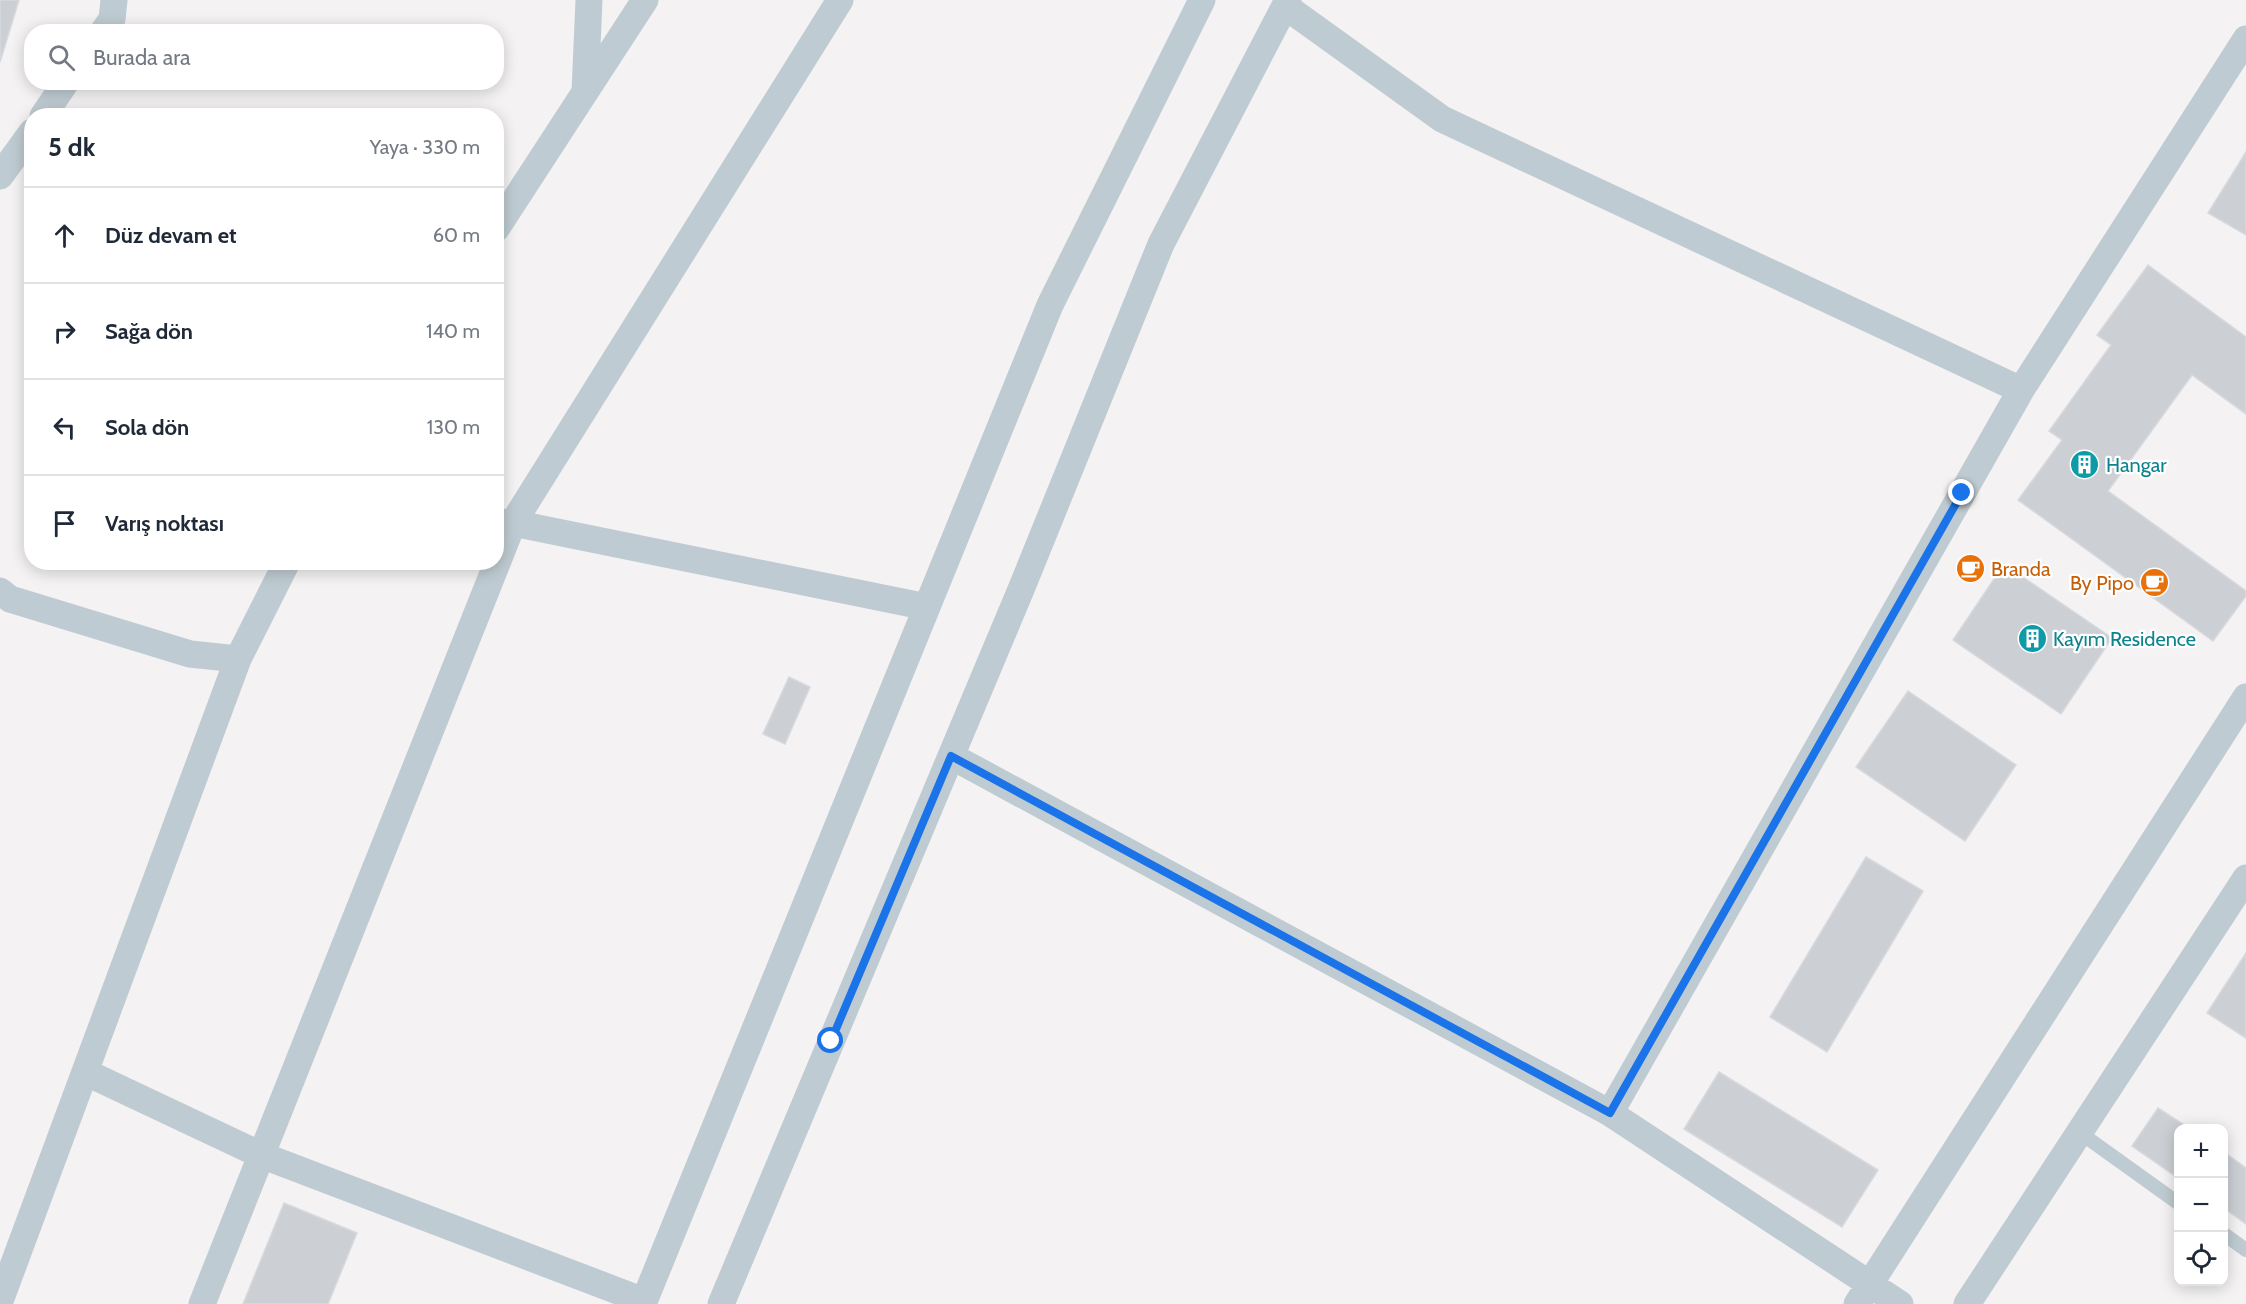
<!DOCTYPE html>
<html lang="tr">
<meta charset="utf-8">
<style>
body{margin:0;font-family:Cabin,sans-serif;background:#f2f2f3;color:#1f2937}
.controls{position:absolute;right:18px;bottom:18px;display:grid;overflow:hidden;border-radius:12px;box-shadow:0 3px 15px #0003}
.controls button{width:54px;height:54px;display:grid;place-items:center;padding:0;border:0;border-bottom:2px solid #e0e1e3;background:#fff;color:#1f2937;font:30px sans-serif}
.stop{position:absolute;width:18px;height:18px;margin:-14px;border:4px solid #1a73e8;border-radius:50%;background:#fff}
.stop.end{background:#1a73e8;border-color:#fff;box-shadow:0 2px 6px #0008}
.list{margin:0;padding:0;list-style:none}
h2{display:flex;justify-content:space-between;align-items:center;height:78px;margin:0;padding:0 24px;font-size:26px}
h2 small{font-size:20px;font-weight:400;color:#747a83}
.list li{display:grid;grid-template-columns:39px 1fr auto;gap:18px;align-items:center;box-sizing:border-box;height:96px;padding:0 24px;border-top:2px solid #e0e1e3}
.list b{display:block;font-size:22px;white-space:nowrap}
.list em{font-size:20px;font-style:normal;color:#747a83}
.icon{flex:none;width:33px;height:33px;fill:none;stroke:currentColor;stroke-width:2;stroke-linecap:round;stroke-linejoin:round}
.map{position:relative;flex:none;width:2246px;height:1304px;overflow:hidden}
.search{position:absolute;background:#fff;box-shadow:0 3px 15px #0003;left:24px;top:24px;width:480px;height:66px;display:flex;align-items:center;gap:15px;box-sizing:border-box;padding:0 21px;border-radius:24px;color:#747a83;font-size:22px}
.panel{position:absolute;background:#fff;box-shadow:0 3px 15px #0003;left:24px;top:108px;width:480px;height:462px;border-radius:24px}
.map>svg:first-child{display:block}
</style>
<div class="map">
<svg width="2246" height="1304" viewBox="0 0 2246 1304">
<rect width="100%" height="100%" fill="#f4f2f2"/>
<path fill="#ccd0d5" stroke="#d6d9de" stroke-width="1.5" d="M0 0H19L0 62Z
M2246 152V235L2208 213Z
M2148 265 2246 337V414L2192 375 2108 491 2246 591V596L2213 641 2018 500 2062 440 2049 431 2111 345 2097 335Z
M2004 564 2112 638 2061 714 1953 640Z
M789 677 810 687 785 744 763 734Z
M1908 691 2016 765 1965 841 1856 767Z
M1866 857 1923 891 1827 1052 1770 1017Z
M2246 953V1038L2207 1013Z
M1719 1072 1878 1170 1842 1227 1684 1129Z
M2158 1108 2189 1128H2178V1178L2132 1146Z
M2224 1152 2246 1168V1224L2224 1208Z
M284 1203 357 1233 328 1304H243Z"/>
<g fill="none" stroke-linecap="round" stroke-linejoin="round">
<path stroke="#bfcbd2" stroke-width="14" d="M2079 1132 2178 1203
M2224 1234 2246 1250"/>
<path stroke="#bfcbd2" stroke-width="27" d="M1285 6 1442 119 2021 390
M103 32 112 19 114 0
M585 92 589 0
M43 116 66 82
M0 176 32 132
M496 229 645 0
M496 522 513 523 927 607
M0 591 10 599 190 654 238 659
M951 756 1610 1113 1900 1304
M85 1072 261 1155 644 1301
M1610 1113 2021 390 2246 39
M0 1301 238 659 287 562
M202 1304 513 523 840 0
M643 1304 1050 305 1202 0
M721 1304 1022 587 1161 244 1288 0
M1857 1304 2246 697
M1967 1304 2246 878"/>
</g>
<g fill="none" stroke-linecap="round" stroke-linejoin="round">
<path stroke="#1a73e8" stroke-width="8" d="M831 1041 951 756 1610 1113 1962 493"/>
</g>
<defs>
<symbol id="building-disc" viewBox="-11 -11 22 22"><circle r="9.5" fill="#0f9aa8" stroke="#fff"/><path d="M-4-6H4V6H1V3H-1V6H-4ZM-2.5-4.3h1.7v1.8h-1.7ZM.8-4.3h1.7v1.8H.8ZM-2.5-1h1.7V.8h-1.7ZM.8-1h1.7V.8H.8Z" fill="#fff"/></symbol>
<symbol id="cafe-disc" viewBox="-11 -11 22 22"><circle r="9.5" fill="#e8710a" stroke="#fff"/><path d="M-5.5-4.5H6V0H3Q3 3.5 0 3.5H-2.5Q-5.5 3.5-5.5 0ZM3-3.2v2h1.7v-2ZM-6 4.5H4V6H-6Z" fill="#fff"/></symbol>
</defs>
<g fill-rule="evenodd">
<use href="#building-disc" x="2068" y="448" width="33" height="33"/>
<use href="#cafe-disc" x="1954" y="552" width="33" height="33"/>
<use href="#cafe-disc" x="2138" y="566" width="33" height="33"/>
<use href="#building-disc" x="2016" y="622" width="33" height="33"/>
</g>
<g text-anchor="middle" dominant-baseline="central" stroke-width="4.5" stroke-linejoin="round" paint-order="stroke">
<g font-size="20" fill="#0d838f" stroke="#fff" text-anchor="start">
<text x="2106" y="465">Hangar</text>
<text x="2053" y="639">Kayım Residence</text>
</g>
<g font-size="20" fill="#c56008" stroke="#fff" text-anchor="start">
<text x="1991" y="569">Branda</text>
<text x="2134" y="583" text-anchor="end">By Pipo</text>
</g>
</g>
</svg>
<div class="controls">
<button>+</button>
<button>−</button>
<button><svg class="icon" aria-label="locate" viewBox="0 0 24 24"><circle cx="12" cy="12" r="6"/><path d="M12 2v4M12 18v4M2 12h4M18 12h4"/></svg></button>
</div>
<div class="stop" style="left:831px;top:1041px"></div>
<div class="stop end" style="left:1962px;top:493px"></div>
<div class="search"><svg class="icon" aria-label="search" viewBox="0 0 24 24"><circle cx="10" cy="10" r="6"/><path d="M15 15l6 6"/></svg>Burada ara</div>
<section class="panel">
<h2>5 dk<small>Yaya · 330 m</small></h2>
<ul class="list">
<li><svg class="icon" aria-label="ahead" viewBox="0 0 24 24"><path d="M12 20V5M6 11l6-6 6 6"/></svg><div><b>Düz devam et</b></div><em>60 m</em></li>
<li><svg class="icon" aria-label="right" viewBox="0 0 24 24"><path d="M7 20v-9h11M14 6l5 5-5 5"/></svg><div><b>Sağa dön</b></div><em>140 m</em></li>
<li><svg class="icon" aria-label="left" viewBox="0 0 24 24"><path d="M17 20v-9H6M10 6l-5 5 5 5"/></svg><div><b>Sola dön</b></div><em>130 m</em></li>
<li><svg class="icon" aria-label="arrive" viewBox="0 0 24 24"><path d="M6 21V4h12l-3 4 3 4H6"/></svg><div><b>Varış noktası</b></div></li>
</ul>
</section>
</div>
